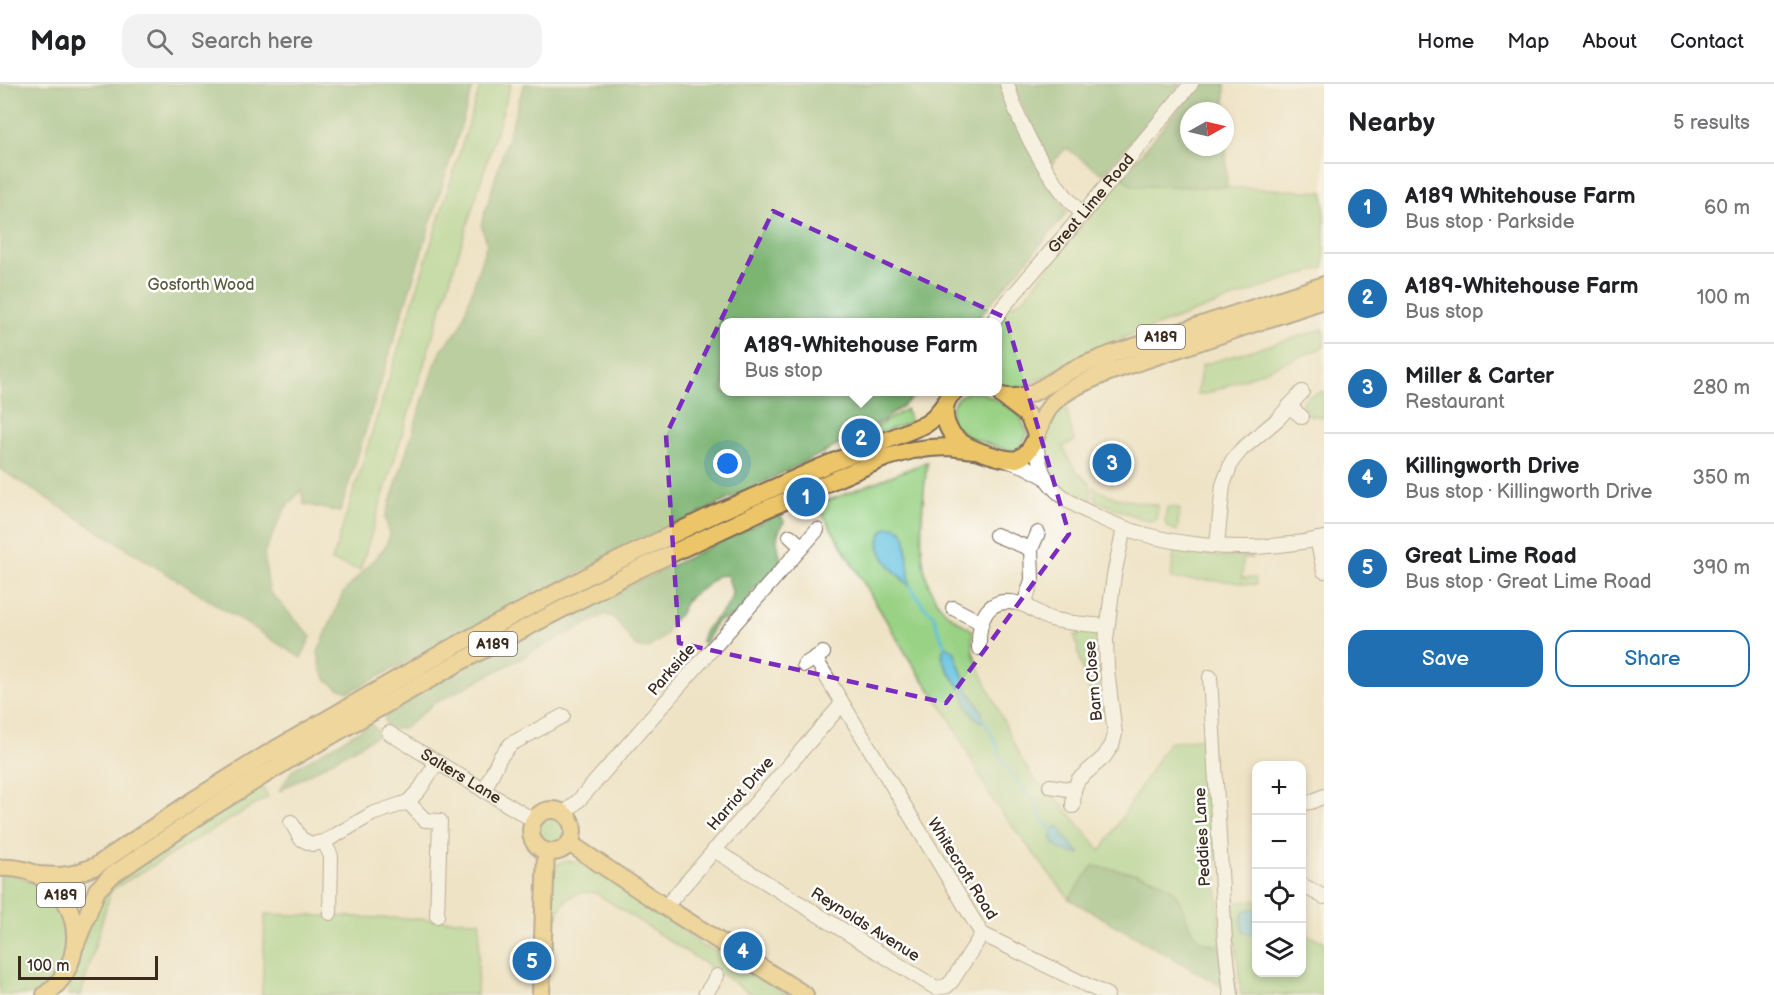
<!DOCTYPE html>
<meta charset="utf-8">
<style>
body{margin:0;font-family:"Balsamiq Sans",sans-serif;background:#f2f2f2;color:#202124}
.controls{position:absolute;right:18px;bottom:18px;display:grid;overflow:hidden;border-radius:12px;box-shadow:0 3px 9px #0003}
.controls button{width:54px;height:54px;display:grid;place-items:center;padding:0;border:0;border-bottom:2px solid #e0e0e0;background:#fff;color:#202124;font:30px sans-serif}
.compass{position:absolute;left:1180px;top:18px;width:54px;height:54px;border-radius:50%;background:#fff;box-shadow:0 3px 9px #0003;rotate:82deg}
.scale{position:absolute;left:18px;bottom:15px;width:140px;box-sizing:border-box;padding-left:6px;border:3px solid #3b2a1e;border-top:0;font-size:16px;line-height:21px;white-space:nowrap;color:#3b2a1e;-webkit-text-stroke:4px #fff;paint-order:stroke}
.you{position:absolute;left:728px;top:380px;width:21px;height:21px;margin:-15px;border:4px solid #fff;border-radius:50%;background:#1a73e8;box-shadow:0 0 0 9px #1a73e833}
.badge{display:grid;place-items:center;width:39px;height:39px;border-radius:50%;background:#1f6fb2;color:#fff;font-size:20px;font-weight:700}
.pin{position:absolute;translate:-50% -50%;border:3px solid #fff;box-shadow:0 2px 6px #0006}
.popup{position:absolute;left:720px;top:234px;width:282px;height:78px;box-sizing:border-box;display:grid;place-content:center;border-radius:12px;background:#fff;filter:drop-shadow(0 2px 4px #0005);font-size:20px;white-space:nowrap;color:#757577}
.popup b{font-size:22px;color:#202124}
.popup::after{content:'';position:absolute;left:50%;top:100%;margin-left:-12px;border:12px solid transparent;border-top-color:#fff}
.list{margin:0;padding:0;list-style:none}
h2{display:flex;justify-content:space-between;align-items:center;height:78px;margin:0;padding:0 24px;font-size:26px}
h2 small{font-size:20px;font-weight:400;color:#757577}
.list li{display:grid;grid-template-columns:39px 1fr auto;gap:18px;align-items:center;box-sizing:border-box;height:90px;padding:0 24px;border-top:2px solid #e0e0e0}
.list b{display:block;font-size:22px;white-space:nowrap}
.list p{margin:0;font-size:20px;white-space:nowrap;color:#757577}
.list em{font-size:20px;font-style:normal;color:#757577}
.actions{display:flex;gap:12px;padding:18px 24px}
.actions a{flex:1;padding:14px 0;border:2px solid #1f6fb2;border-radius:18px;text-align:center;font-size:21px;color:#1f6fb2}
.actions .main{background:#1f6fb2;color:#fff}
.icon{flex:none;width:33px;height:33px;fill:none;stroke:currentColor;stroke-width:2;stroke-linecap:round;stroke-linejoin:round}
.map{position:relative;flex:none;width:1324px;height:911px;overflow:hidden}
header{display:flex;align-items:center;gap:36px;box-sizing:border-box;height:84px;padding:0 30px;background:#fff;border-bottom:2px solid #e0e0e0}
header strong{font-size:28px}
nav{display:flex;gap:33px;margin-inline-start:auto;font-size:21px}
.search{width:420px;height:54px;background:#f2f2f2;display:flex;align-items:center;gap:15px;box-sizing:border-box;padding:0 21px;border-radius:18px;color:#757577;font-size:22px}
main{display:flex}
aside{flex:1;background:#fff}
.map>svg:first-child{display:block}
</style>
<header>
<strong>Map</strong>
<div class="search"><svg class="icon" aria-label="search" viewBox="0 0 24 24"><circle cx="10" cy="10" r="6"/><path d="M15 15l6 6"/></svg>Search here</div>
<nav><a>Home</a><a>Map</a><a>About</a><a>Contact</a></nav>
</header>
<main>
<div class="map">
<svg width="1324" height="911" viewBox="0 0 1324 911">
<rect width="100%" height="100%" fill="#fff"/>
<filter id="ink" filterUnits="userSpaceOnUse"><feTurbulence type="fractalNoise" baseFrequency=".0167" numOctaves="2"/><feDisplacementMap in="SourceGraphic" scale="12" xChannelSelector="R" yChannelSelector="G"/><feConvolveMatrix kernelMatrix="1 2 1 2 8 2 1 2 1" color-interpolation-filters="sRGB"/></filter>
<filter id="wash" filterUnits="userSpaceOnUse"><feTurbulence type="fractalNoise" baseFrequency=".008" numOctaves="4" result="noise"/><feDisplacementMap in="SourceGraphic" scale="24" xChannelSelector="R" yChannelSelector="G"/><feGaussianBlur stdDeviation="1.35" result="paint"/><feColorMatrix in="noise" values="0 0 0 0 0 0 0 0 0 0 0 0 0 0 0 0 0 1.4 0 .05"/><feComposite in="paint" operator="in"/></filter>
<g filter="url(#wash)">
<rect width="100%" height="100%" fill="#efe3c6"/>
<path fill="#9ad285" stroke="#6a7e52" stroke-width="1.5" d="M481 0H511L360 486 332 477Z
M1122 93 1133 102 1227 103 1324 108V184L1286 195 1095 264 1024 303C1014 305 1006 305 998 299V242L1007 224 1024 214Z
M1324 245V263L1206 310H1197L1202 281Z
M1324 307V333L1311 332 1302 323V317L1309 312Z
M969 308 983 309 1018 329 1028 350 1019 364 1011 366 1004 365 967 353 951 340C950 324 952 313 969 308Z
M1062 321 1067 326 1074 358 1063 362 1068 374 1078 389 1090 399 1092 416 1082 412 1080 415C1043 396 1031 352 1062 321Z
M906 325 911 338 880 349 866 352 865 350Z
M927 378C923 423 910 491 945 527 953 535 963 540 972 546L973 568 980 586 1021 675 1034 695 1059 717 1101 767 1168 659 1208 653 1221 862C1193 861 1188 841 1180 818L1093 782 1069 815 993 717 949 633 911 578 817 421Z
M1094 403C1112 416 1137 418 1158 421L1156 436 1153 438 1145 436 1096 417Z
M1167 423 1180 424 1177 447 1167 443 1165 438Z
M1174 466 1222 473 1252 472 1253 474H1243L1242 494H1255L1256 501 1226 497 1171 495Z
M1079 546 1096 548 1099 551 1100 559 1096 563V581L1100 585 1101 595 1098 599 1100 617 1105 620 1106 627H1102C1085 608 1080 576 1075 551H1079Z
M261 701 268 713 111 806 81 911H68L93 824 108 799Z
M536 747a15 15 0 1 1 30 0a15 15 0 1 1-30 0Z
M568 777 581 779 673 837 702 862 723 869 788 911H753L596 809C577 806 562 813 558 833L552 829 554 787 559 779Z
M13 790 48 805 68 836 67 873 45 903 37 908 31 911H0V791Z
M1256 816V888H1302V850L1324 857V911H1241L1232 819Z
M265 830 480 837 477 911H262Z"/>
<path fill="#7bb472" stroke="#5b6f48" stroke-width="1.5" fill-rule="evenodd" d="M0 0H474L340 428 304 420 301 406 285 425 264 469 269 507 311 553 301 574 0 385Z
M524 0H1000L1067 129 975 238H724V308H920L884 336 825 368 589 484 349 608 338 604 327 596 321 585 318 568 343 509 385 463 390 451 385 434 433 285 443 264 460 244 487 159 481 141Z
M1015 0H1181L1103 90 1066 64 1051 81 1020 17Z
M1199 0H1225L1227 103 1133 102 1122 93ZM1189 27H1225V63H1189Z
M774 432 782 433 784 438C772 455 779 461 781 479L752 507 745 523 733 532 716 538 705 559 701 557C704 537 730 530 732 509 732 504 728 496 727 491L716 492 705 503 696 508 686 517 679 531 672 537 665 552 647 565 636 563 616 536 612 533 604 531 433 620 405 644 393 645 386 641 384 634 391 624 521 554Z
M371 640 380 650 279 707 293 685Z
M1093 782C1114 786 1147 789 1165 800 1192 817 1178 860 1221 862L1223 903 1069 815Z"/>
<path fill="#5fbfde" stroke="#4d747e" stroke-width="1.5" d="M887 443H895L902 446 906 455 910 502C895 489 865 462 887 443Z
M945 561 954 567 968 606 982 627 983 636 982 638C964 629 968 617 960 603 952 591 936 576 945 561Z
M1057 742 1060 743 1065 753 1080 770C1065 769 1050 765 1052 747Z
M1251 825H1256V849C1251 851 1248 850 1243 847L1241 837 1244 827Z"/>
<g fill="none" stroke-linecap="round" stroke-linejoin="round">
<path stroke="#5fbfde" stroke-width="3" d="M910 502 922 520 933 531 945 563
M983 635 994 654 1002 677 1036 721 1040 733 1052 747"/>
</g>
</g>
<g filter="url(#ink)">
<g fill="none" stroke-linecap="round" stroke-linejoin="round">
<defs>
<g id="minor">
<path d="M1007 0C1019 42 1050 101 1083 130"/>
<path id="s1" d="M993 238 1003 223 1083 130 1191 0"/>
<path d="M1289 322 1302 333"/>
<path d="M1036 354C1037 367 1039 383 1046 394 1055 409 1072 420 1088 428 1158 465 1247 471 1324 454"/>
<path d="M1006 376 1024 382 1045 393"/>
<path d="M996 451 1031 465"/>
<path d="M790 452 802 463"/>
<path d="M1317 455 1324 487"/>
<path d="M1217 461 1223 401 1232 377 1241 366 1278 335 1302 308"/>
<path d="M1024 521 1032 496 1031 465 1038 449"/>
<path d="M953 524 980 538"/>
<path d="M979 564C978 537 986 510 1021 520 1032 523 1040 532 1051 535 1069 540 1088 540 1107 542"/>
<path d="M815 574 982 850 1107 911"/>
<path d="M804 581 823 569"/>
<path d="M1210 593 1225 857 1231 911"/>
<path id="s2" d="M389 649 533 736"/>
<path d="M437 678 420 705 408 718 425 736 440 737 437 832"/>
<path d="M1050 702 1074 706"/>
<path d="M484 707 500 673 511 660 563 632"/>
<path d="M1302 719 1311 718 1324 712"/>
<path d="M1073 722 1074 706 1078 696 1104 673 1112 661 1115 650 1107 586 1106 556 1114 491 1124 444"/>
<path d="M564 730 580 715 817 446"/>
<path d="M291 738 301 755 312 760 324 758 372 730 408 718"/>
<path d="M324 758 331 772 330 829"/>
<path d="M714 766 936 904 947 902 952 897 982 850"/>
<path d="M1302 801 1324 813"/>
<path d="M665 823 842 620"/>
<path d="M705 911 717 892"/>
</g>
<path id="major" d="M954 308C946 314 944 322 945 332 947 356 971 365 991 371 999 373 1009 377 1017 375 1038 368 1037 335 1053 319 1068 304 1090 296 1109 288L1324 216
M1002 312C1029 318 1046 300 1068 288 1082 281 1097 276 1112 270L1324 201
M1002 312 1028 332 1036 350
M531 747a21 21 0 1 1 42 0a21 21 0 1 1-42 0Z
M569 759 665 823 805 911
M0 784C73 780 102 868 45 911
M38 791 61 792 74 790 96 782 192 717 269 669 451 564 605 483 719 428 819 384 926 340 934 334 946 318
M76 860 97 806 111 792 208 726 290 675 458 579 637 486 764 426 885 374 913 366 930 364 949 363 974 366
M541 911 546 767"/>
</defs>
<use href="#minor" stroke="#7a6b59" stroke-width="16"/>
<use href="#major" stroke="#7a6b59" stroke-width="20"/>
<use href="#minor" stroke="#fff" stroke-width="14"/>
<use href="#major" stroke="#edc569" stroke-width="16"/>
</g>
</g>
<path d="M0 0H1324V911H0ZM773 127 1006 234 1069 450 946 619 679 559 666 351Z" fill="#efe3c6" fill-opacity=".55" fill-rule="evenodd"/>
<path fill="none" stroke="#7b2cbf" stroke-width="4.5" stroke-dasharray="12 8" stroke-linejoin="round" d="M773 127 1006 234 1069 450 946 619 679 559 666 351Z"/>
<g text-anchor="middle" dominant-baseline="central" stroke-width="5" stroke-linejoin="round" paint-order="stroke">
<g fill="#fff" stroke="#766a62" stroke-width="1.5">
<rect x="1137" y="241" width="48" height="24" rx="4.5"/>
<rect x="469" y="548" width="48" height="24" rx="4.5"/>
<rect x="37" y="799" width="48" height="24" rx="4.5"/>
</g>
<g font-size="15" font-weight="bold" fill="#3b2a1e">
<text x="1161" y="253">A189</text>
<text x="493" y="560">A189</text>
<text x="61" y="811">A189</text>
</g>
<g font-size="16" fill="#3b2a1e" stroke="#fff">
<text stroke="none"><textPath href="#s1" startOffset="154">Great Lime Road</textPath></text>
<text transform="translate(672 586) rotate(-49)">Parkside</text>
<text transform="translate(1094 597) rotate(-95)">Barn Close</text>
<text stroke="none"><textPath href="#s2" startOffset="84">Salters Lane</textPath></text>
<text transform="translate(741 710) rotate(-49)">Harriot Drive</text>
<text transform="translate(1203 753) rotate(-93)">Peddies Lane</text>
<text transform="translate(962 785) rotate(58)">Whitecroft Road</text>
<text transform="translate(865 841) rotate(32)">Reynolds Avenue</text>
</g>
<g font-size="16" fill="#585c3d" stroke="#fff">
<text x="201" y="201">Gosforth Wood</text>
</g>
</g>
</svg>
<div class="controls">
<button>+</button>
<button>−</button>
<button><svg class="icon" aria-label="locate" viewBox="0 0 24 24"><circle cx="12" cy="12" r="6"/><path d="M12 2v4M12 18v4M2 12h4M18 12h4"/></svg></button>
<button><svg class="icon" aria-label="layers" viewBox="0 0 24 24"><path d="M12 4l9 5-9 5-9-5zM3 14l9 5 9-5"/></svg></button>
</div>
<svg class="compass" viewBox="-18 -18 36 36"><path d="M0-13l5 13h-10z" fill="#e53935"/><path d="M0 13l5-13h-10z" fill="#757577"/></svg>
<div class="scale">100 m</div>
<div class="you"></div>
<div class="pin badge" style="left:806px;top:413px">1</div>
<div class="pin badge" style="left:861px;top:354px">2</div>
<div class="popup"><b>A189-Whitehouse Farm</b>Bus stop</div>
<div class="pin badge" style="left:1112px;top:379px">3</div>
<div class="pin badge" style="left:743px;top:867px">4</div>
<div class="pin badge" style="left:532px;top:877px">5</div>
</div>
<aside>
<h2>Nearby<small>5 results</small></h2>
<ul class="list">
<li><span class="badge">1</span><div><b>A189 Whitehouse Farm</b><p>Bus stop · Parkside</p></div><em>60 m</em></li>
<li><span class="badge">2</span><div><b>A189-Whitehouse Farm</b><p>Bus stop</p></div><em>100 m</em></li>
<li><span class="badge">3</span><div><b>Miller &amp; Carter</b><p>Restaurant</p></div><em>280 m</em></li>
<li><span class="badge">4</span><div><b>Killingworth Drive</b><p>Bus stop · Killingworth Drive</p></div><em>350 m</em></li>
<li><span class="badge">5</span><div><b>Great Lime Road</b><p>Bus stop · Great Lime Road</p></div><em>390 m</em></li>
</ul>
<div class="actions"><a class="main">Save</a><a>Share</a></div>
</aside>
</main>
